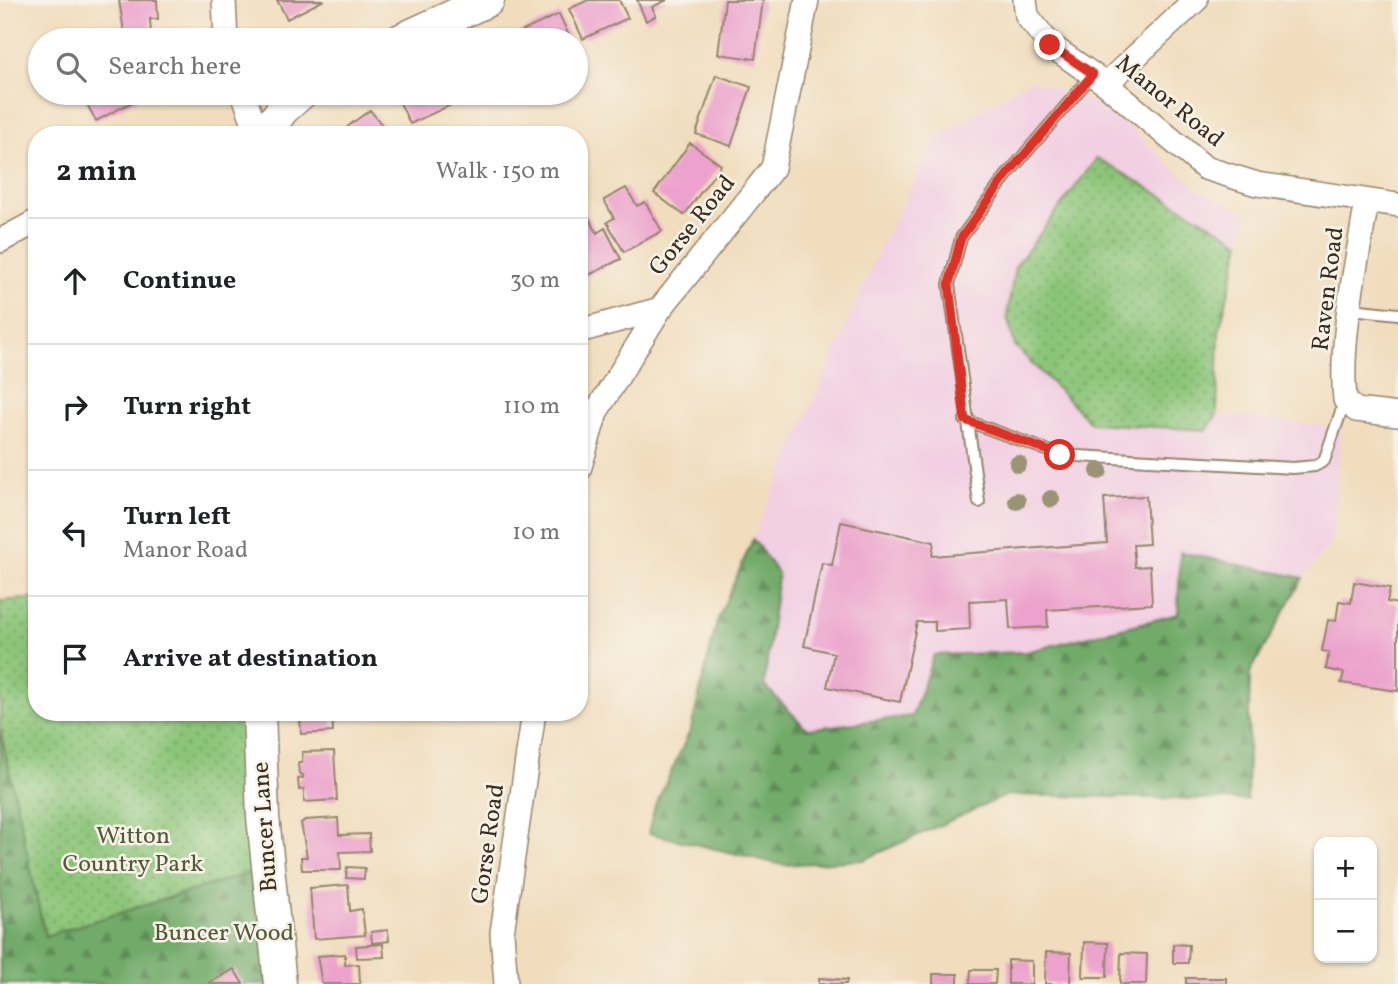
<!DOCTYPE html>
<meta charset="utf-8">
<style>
body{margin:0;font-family:Vollkorn,serif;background:#f2f2f2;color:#202124}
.controls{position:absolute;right:21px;bottom:21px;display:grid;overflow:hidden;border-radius:14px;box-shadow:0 2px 5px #0004}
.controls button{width:63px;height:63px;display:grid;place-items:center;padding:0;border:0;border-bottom:2px solid #e0e0e0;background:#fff;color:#202124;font:35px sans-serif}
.stop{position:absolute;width:21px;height:21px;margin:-16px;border:5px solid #d93025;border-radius:50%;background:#fff}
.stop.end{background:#d93025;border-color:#fff;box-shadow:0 2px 7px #0008}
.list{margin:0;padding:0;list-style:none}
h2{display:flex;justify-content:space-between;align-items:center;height:91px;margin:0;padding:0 28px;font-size:30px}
h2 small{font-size:23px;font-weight:400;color:#757577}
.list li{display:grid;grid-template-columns:46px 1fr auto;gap:21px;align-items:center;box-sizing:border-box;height:126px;padding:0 28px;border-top:2px solid #e0e0e0}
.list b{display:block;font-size:26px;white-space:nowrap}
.list p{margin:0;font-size:23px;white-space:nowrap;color:#757577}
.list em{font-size:23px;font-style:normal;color:#757577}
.icon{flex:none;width:38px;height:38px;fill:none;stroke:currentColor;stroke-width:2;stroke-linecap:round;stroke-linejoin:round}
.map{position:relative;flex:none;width:1398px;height:984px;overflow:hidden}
.search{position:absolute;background:#fff;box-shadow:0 2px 5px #0004;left:28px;top:28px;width:560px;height:77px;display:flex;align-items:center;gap:18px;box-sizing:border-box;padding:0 24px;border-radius:38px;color:#757577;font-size:26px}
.panel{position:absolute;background:#fff;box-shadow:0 2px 5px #0004;left:28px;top:126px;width:560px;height:595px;border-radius:28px}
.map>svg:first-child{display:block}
</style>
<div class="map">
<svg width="1398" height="984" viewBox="0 0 1398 984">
<defs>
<pattern id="green-dots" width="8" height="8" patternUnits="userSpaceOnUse" patternTransform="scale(1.75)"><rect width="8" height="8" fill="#8cc579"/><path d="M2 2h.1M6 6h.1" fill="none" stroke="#74a063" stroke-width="1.8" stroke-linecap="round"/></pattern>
<pattern id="forest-firs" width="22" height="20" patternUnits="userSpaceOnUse" patternTransform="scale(1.75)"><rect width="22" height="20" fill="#71aa69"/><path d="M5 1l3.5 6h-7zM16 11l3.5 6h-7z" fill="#5e8b56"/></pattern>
</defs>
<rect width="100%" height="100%" fill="#f7f3e8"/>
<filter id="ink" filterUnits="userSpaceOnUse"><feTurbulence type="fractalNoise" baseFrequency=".0143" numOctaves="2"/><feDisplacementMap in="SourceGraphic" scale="14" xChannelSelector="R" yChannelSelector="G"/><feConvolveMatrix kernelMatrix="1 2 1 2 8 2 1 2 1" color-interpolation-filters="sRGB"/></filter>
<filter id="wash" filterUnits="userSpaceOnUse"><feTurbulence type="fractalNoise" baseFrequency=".00686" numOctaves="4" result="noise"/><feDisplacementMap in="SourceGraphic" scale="28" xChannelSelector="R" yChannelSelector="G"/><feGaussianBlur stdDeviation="1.57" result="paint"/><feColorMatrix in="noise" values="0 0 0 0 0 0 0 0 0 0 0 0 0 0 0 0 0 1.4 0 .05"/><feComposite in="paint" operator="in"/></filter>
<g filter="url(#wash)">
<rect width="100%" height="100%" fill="#f1ddbe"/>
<path fill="#f2cfe2" d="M1030 80 1109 107 1195 188 1248 213 1219 331 1217 414 1341 427 1333 540 1241 660 863 860 783 865 648 833 655 806 691 729 717 621 881 246 937 137Z"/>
<path fill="url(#green-dots)" stroke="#64784c" stroke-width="2" d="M1097 158 1241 242 1219 331 1217 414 1207 430 1091 423 1015 346 1007 316 1015 267Z
M37 598V712H259L280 984H0V601Z"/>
<path fill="url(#forest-firs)" stroke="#566a44" stroke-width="2" d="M753 539 778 574 764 685 807 729 912 716 934 655 1026 652 1178 614 1180 552 1303 578 1250 673 1247 800 1007 795 863 860 783 865 648 833 655 806 691 729 717 621Z
M0 728 45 936 268 867 280 984H0Z"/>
<g id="blocks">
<path fill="#eca2cc" d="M119 0H157L158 19H150L151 37 125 38Z
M277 0H324L287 19Z
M588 0H619L628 18 583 39 569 9Z
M637 0H667L652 7 656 16 646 21Z
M725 0H763L755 59 718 54Z
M559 14 571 40H516L514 35Z
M716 75 751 87 731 146 696 134Z
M81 93H135L138 99 96 121Z
M399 93H450L455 103 410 124 396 94Z
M370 110 390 135H339L351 124Z
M690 143 721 165 684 215 654 193Z
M626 188 637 206 645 202 662 231 624 252 607 222 614 218 604 200Z
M587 214 597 233 605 228 621 259 583 278 579 271V218Z
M1146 496 1149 544 1133 545 1135 567 1150 566 1152 604 1047 610 1048 627 1010 629 1008 599 969 601 970 629 935 631V622H917L900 702 827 687 834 653 804 646 822 563 832 565 841 522 934 542 932 556 1107 543 1104 498Z
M1354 582 1390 588 1387 602 1398 604V691L1341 683 1344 673 1326 669 1329 652 1322 651 1328 620 1336 621 1339 601 1351 603Z
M295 712H332L333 732 301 734 300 717H295Z
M334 751 337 800 304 802V789L299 790 298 779 303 778V775L299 774 298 763H302V752Z
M338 818 339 835 369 834 370 851 340 852 341 870H302L301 857H307L301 823 305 820Z
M347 867 365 868 364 879 346 878Z
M348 885 350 911 362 909 365 935 314 939 310 888Z
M388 930 389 941 372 943 371 932Z
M1084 942 1108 943 1107 977H1083Z
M383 944 384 957 357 958 356 946Z
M1173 944 1189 945 1188 963H1173Z
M1046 952 1071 953 1070 984H1045Z
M1121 953 1147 954 1146 984H1120Z
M345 954V965L359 964 360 984H322L317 956Z
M1008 960 1032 961V984H1008Z
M234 969 243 984H211L210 982Z
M971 970H996L995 984H970Z
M933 974H958V984H933Z
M819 978 847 980 846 984H819Z
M1186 978H1226V984H1186Z"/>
</g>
</g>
<g filter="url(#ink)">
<use href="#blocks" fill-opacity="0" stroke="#96846e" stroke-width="2"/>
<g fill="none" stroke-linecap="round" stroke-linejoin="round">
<defs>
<path id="service" d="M1351 309 1398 314
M965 420 1060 455 1293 468 1315 466 1324 461 1345 400
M979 502 949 284 961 238 1007 175 1093 74"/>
<path id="minor" d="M224 0 226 40
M1025 0 1027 16 1050 45 1106 84 1205 168 1257 184 1398 205
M1106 84 1196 0
M243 93 258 135
M1367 201C1357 263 1339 338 1345 400L1356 410 1398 415
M0 241 37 221
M579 331 660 309
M579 470 596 412 660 309 773 168 807 0
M506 984 502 933 534 712"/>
<path id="secondary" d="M401 40 488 0
M263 135 283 109 301 93
M259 712 263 817 280 984"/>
</defs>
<use href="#service" stroke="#96846e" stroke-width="14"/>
<use href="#minor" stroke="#96846e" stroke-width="26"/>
<use href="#secondary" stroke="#96846e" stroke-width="35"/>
<use href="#service" stroke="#fff" stroke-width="10"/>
<use href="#minor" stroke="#fff" stroke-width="23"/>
<use href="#secondary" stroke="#fff" stroke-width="32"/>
</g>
<g fill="#9a9475">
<circle cx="1018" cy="464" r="9"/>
<circle cx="1099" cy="471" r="9"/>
<circle cx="1051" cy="499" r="9"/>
<circle cx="1017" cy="501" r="9"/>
</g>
</g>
<g fill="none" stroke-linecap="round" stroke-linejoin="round" filter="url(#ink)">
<path stroke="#d93025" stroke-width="9" d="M1050 45 1093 74 1007 175 961 238 949 284 965 420 1060 455"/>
</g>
<g text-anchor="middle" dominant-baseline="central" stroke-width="5" stroke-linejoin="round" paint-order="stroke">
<g font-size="24" fill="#3b2a1e" stroke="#f7f3e8">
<text transform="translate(1169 102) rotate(39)">Manor Road</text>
<text transform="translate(693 226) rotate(-51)">Gorse Road</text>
<text transform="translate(1329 289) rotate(-83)">Raven Road</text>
<text transform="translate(266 827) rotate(-94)">Buncer Lane</text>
<text transform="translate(489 844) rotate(-82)">Gorse Road</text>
</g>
<g font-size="24" fill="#535839" stroke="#f7f3e8">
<text x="133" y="837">Witton<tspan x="133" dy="28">Country Park</tspan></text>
<text x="224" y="934">Buncer Wood</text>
</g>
</g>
</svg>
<div class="controls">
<button>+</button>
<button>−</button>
</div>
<div class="stop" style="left:1060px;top:455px"></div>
<div class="stop end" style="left:1050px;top:45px"></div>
<div class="search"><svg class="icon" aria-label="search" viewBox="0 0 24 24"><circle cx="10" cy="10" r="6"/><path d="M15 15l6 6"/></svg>Search here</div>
<section class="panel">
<h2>2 min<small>Walk · 150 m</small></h2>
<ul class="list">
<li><svg class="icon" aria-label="ahead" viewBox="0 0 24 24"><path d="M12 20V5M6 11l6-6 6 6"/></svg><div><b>Continue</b></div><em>30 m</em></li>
<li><svg class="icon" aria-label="right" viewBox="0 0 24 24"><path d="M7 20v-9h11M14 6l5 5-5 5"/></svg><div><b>Turn right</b></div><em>110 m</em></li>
<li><svg class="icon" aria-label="left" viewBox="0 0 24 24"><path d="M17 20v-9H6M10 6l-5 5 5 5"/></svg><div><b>Turn left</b><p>Manor Road</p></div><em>10 m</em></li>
<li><svg class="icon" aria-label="arrive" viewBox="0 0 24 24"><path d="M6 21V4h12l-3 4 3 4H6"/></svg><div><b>Arrive at destination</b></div></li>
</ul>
</section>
</div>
